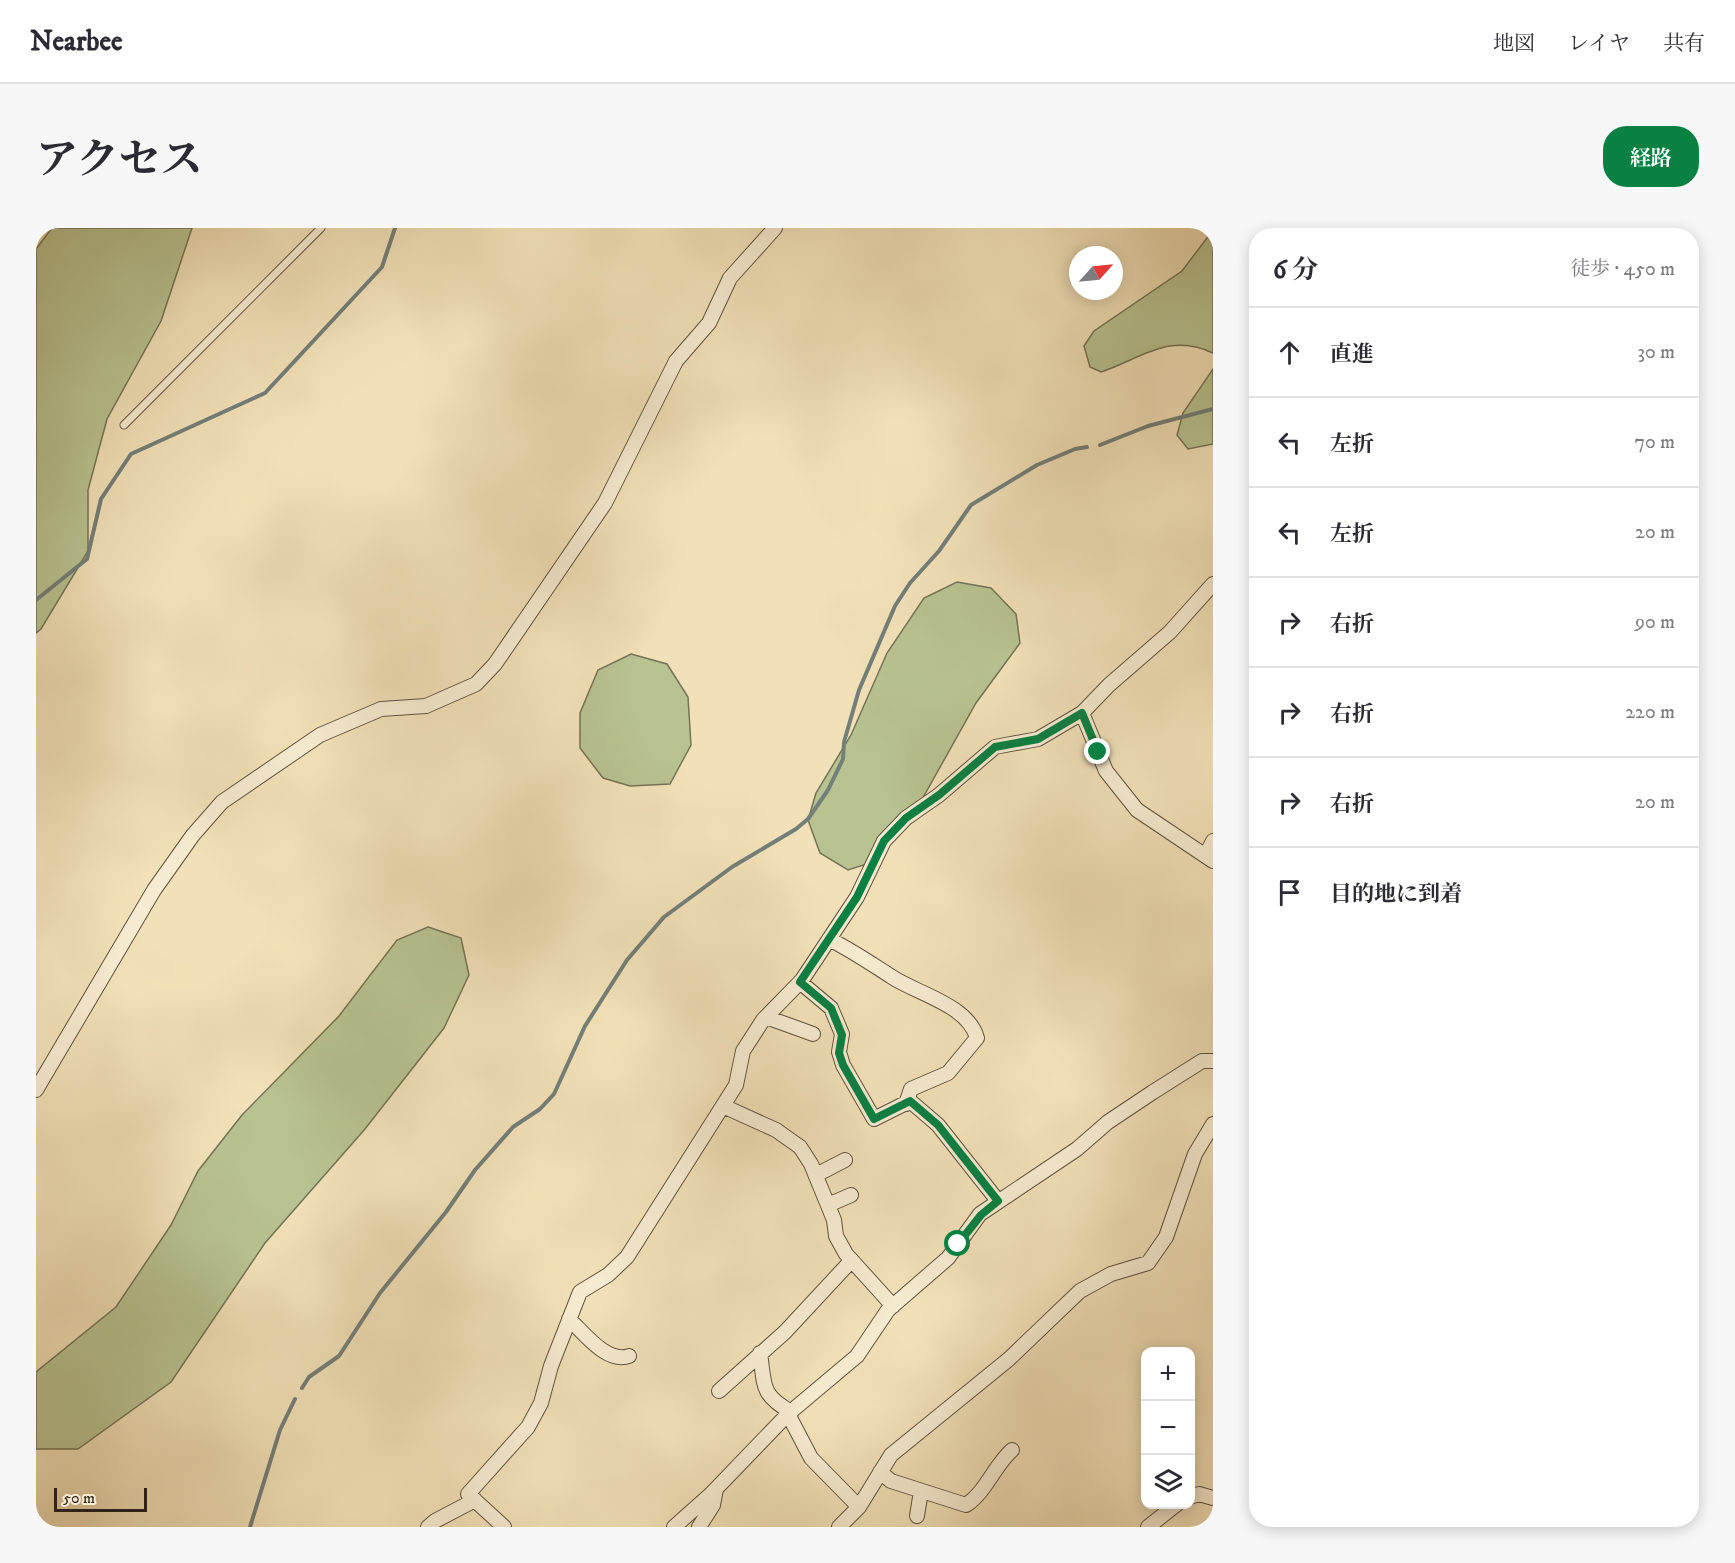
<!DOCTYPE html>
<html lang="ja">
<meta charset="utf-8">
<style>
body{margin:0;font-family:"IM FELL DW Pica","Noto Serif JP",serif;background:#f7f7f7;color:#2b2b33}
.controls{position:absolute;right:18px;bottom:18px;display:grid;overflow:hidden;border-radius:12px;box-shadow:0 3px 15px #0003}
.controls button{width:54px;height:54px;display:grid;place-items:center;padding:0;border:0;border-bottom:2px solid #e1e1e2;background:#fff;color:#2b2b33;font:30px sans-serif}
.compass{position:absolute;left:1033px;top:18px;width:54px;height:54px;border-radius:50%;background:#fff;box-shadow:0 3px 15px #0003;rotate:63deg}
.scale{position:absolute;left:18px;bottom:15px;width:93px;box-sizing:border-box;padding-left:6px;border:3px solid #30241a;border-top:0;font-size:16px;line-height:21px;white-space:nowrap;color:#30241a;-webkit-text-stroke:4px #f7ecd1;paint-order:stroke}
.stop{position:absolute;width:18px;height:18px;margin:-14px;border:4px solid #0b8043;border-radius:50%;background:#fff}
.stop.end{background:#0b8043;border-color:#fff;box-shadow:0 2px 6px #0008}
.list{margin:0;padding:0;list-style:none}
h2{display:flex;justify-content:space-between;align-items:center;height:78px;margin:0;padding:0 24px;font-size:26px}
h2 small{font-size:20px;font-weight:400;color:#7c7c81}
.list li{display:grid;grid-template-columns:39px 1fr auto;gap:18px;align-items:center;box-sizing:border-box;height:90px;padding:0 24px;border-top:2px solid #e1e1e2}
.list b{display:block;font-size:22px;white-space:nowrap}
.list em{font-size:20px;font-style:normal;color:#7c7c81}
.icon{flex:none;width:33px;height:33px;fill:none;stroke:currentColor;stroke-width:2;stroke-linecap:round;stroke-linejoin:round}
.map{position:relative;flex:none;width:1177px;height:1299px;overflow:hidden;border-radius:24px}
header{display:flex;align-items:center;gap:36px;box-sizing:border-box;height:84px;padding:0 30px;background:#fff;border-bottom:2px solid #e1e1e2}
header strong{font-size:28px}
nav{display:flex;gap:33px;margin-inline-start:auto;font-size:21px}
.intro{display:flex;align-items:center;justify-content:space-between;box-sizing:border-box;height:144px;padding:0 36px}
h1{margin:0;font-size:42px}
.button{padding:15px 27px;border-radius:24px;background:#0b8043;color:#fff;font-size:21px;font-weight:700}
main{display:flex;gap:36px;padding:0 36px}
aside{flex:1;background:#fff;border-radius:24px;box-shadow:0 3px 15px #0003}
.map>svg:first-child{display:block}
</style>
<header>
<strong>Nearbee</strong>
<nav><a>地図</a><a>レイヤ</a><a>共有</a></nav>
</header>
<div class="intro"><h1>アクセス</h1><a class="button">経路</a></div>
<main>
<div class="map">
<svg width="1177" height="1299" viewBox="0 0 1177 1299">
<rect width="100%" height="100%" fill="#f2e1b8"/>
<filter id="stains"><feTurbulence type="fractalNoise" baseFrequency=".00333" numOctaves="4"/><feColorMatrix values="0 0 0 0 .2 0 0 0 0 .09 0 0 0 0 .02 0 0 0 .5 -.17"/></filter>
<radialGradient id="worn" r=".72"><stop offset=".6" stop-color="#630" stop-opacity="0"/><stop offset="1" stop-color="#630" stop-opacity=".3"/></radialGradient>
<path fill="#b8c391" stroke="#747456" stroke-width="1.5" d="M16 0H156L125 93 71 191 52 262V323L5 401 0 405V21Z
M1177 2V125C1134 104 1106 130 1065 144L1054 139 1048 118 1058 103 1146 43Z
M1177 141V216L1152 221 1141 207 1147 185Z
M921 354 955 360 980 386 984 415 940 475 880 582 837 634 812 642 784 625 772 592 780 565 815 507 851 425 888 370Z
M595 426 631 436 652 469 655 517 634 556 594 558 567 550 544 520V485L562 442Z
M392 699 425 710 433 747 408 800 329 901 229 1015 135 1154 42 1221H0V1144L80 1079 135 997 162 943 206 887 303 788 361 712Z"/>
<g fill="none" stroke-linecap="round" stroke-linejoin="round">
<path stroke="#737f79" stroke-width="4" d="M1064 217 1112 198 1177 181
M0 372 51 331 65 271 95 226 229 165 346 39 359 0
M266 1160 273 1149 303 1128 344 1065 410 984 439 942 477 899 504 881 518 866 549 798 591 732 628 689 696 639 760 601 772 591 792 562 807 531 808 514 823 462 859 378 874 355 903 323 935 277 1001 237 1039 221 1051 219
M214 1299 244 1202 259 1171"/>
<defs>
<path id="lane" d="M88 197 285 0"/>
<path id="street" d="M1046 485 1070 543 1101 582 1177 633
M1170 627 1177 613
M793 711C817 723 834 735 856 749 882 766 932 777 941 810L912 845 875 861 870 876
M764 754 795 780 806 806 803 824 807 837 838 891 874 873 902 897 962 973
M730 789 777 806
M0 862 118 662 157 607 186 574 284 507 345 481 390 478 440 456 459 436 569 275 640 133 673 95 694 50 739 0
M687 878 740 902 764 919 775 936 798 992 800 1008 810 1026 857 1078
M780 947 809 932
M792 977 815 967
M533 1091C548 1105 571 1136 593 1128
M724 1125C729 1158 724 1166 755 1184
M683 1163 749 1104 815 1033
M752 1186 775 1230 823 1279
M844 1244 855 1253 930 1277C950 1264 958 1238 976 1222
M1154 1269 1163 1266 1177 1270
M881 1288 885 1263
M392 1299 399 1293 439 1272
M468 1299 432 1266 492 1199 505 1175 515 1138 544 1064 572 1047 591 1029 700 857 707 823 727 792 766 752 821 669 848 613 870 590 903 567 959 519 1002 511 1046 485 1073 457 1134 404 1177 356
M638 1299 674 1267 752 1186 821 1128 852 1082 912 1030 944 986 1041 921 1072 894 1117 864 1166 833H1177
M663 1299 677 1277 680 1261
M803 1299 823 1279 855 1227 973 1131 1044 1063 1075 1046 1112 1035 1130 1009 1159 926 1177 896
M1112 1299 1141 1276"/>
</defs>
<use href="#lane" stroke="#605342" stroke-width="9"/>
<use href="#street" stroke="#605342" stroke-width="16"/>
<use href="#lane" stroke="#f7ecd1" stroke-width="7"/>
<use href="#street" stroke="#f7ecd1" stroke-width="14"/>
</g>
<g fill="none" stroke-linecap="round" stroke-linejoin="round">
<path stroke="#0b8043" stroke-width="8" d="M922 1016 945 987 962 973 902 897 874 873 838 891 807 837 803 825 806 807 795 780 764 754 821 669 848 613 870 590 903 567 959 519 1002 511 1046 485 1062 524"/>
</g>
<rect width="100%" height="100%" filter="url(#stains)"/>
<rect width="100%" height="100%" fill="url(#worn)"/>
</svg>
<div class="controls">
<button>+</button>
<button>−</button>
<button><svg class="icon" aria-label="layers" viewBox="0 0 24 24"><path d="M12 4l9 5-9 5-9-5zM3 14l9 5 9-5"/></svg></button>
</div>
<svg class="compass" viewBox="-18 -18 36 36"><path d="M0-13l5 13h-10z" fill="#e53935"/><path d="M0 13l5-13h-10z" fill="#7c7c81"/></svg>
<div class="scale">50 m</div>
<div class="stop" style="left:922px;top:1016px"></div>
<div class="stop end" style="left:1062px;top:524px"></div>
</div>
<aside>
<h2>6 分<small>徒歩 · 450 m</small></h2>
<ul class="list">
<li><svg class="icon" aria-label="ahead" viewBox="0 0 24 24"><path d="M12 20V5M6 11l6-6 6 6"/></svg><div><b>直進</b></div><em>30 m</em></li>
<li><svg class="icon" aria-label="left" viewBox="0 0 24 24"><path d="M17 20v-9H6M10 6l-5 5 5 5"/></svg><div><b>左折</b></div><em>70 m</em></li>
<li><svg class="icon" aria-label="left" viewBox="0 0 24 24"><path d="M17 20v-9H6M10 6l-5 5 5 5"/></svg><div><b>左折</b></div><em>20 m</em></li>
<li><svg class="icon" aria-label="right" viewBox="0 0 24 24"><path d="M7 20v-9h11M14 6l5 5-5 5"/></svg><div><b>右折</b></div><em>90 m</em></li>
<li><svg class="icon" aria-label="right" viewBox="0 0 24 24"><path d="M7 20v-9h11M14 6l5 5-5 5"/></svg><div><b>右折</b></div><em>220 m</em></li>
<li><svg class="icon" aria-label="right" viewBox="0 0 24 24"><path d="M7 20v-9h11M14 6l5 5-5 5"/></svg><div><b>右折</b></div><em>20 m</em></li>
<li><svg class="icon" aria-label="arrive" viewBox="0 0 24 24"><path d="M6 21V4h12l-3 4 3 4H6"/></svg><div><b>目的地に到着</b></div></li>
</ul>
</aside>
</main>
